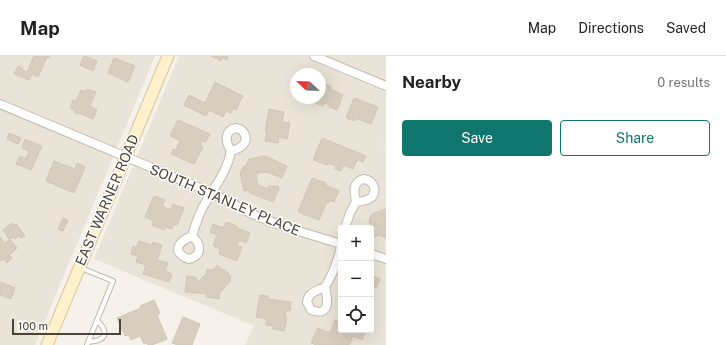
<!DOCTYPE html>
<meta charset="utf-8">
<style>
body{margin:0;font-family:"Public Sans",sans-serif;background:#f6f6f6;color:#222}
.controls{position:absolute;right:12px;bottom:12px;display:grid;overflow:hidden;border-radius:4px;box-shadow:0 4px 16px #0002}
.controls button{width:36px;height:36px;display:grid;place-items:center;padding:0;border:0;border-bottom:1px solid #e0e0e0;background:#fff;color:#222;font:20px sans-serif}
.compass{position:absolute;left:290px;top:12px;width:36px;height:36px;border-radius:50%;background:#fff;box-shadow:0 4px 16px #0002;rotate:293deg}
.scale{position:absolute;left:12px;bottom:10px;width:109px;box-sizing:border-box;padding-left:4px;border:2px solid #4b4338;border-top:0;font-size:11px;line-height:14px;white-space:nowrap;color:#4b4338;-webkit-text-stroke:3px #fff;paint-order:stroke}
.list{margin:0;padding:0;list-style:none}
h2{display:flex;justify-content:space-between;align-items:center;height:52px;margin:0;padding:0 16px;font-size:17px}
h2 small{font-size:13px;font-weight:400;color:#767676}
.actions{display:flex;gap:8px;padding:12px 16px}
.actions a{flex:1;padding:9px 0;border:1px solid #0f766e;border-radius:4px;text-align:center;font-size:14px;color:#0f766e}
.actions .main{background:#0f766e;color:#fff}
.icon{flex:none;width:22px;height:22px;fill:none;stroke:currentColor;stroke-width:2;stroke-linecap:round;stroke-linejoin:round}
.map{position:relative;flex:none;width:386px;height:289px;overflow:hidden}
header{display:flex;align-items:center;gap:24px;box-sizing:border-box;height:56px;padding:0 20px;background:#fff;border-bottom:1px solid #e0e0e0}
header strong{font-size:19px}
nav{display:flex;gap:22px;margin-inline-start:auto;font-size:14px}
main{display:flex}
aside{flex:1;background:#fff}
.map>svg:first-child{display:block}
</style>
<header>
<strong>Map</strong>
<nav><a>Map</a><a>Directions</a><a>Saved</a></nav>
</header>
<main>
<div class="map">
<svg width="386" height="289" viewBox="0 0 386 289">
<rect width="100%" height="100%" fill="#f6f2eb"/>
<path fill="#eae4d8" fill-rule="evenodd" d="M0 0H155L35 289H0Z
M179 0H386V90L377 87 386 91V289H245L254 270 94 203ZM296 18H320V42H296ZM341 172H371V274H341Z"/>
<path fill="#d8cebf" stroke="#d3c5b2" d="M34 0H50L49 2 47 1 38 21 32 18 29 24 14 18 18 10 23 12 22 14 27 16Z
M84 0 97 5 93 15 80 9Z
M211 0H228L227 4 222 2 221 5Z
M114 2 135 10 128 26 108 17Z
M215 26 243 40 236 54 233 52 231 57 226 55 223 61 209 54 206 60 184 49 189 39 205 47Z
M320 26 331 30 330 33 343 39 337 54 329 51 330 49 324 47 323 50 311 45 312 42H320Z
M87 33 96 36 90 50 97 54 93 63 79 57 78 58 74 56 75 54 70 52 73 44 76 45 81 34 86 36Z
M354 42 378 51 371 68 356 62 355 65 346 62Z
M269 53 284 56 282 66 290 67 287 83 279 81 278 87 265 85 267 75H265Z
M178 64 210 78 206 86 202 85 200 89 203 91 194 108 171 98 173 93 176 94 180 84 170 80Z
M9 77 21 82 18 88 7 83Z
M322 82 366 100 363 106 357 104 353 113 343 109 341 115 335 113 336 110 328 107 327 109 313 104Z
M25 83 42 90 31 114 16 108 20 100 26 103 29 95 22 92Z
M265 100 287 110 282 122 267 116 257 117 256 120 258 129 268 133 269 130H278L279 133 273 146 250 137 249 134 244 135 240 117 244 110H246L249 103Z
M54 105 75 113 77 107 85 111 74 137 46 125Z
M312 122 326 127 325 129 339 135 334 146 330 144 329 147 327 146 319 164 298 156Z
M154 140 165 144 162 150 170 154 173 148 184 152 177 169 174 168 172 173 165 171 164 174 152 169 154 165 145 161Z
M386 153V182L379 179 374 181 369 165 372 158Z
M63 162 68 164 63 175 58 173Z
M226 166 237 170V172L250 177 246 187 239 184 237 189 242 191 237 205 219 198 220 193 213 190 217 179 210 176 213 168 223 172Z
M12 167 14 169 16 168 25 180 21 182 19 180 15 183 13 181 9 183 3 174Z
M0 181 5 187 10 183 17 192 9 199 12 202 7 207 3 203 1 205H0Z
M139 185 152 189 153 186 162 189 157 204 168 207 165 215 172 218 169 226 143 218 146 209 136 206 138 200 131 198 133 190 137 191Z
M217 209 221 213 225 214 231 220 230 226 220 236 219 243 206 241 207 238 185 236 187 220 195 221 199 225 206 218 207 213 213 214Z
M371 219 380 223 376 232 374 231 373 235 371 234Z
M1 226 15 232 11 243 0 239Z
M260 239 268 240V243L291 246 290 255 286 254 285 260 287 261 284 275 273 273 274 270 266 269 267 263 256 261Z
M154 244 160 257 157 259 167 283 152 289H148L147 286 144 288 140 280 131 284 129 279 125 280 117 262 141 252 140 250Z
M183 261 200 268 192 289H178L172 287Z
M335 264 341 266V274H366L362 284 353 280 349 289H317L311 287 318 272 330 277Z"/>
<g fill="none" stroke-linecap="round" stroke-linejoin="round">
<defs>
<path id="lane" d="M81 212 113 225 87 289
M89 286C106 284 110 278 97 264"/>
<path id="street" d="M314 0 386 30
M0 48 212 137 250 157 282 170 341 188
M236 72C244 73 249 82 243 89 240 92 235 94 231 95 226 87 223 75 236 72Z
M364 123C372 124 378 133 372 141 368 145 361 145 356 146 354 136 352 126 364 123Z
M345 172 350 157 356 146
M192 180C201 188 203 199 189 203 170 196 179 185 192 180 195 170 198 160 203 151 213 132 227 117 231 95
M371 198 386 203
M325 231C328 244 331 261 311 254L307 246C308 236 317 235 325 231Z
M325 231C333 218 338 205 341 190"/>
<path id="secondary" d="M47 289 168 0"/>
</defs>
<use href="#lane" stroke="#c2baac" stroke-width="6"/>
<use href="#street" stroke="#c2baac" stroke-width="10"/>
<use href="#secondary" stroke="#d7c599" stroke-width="13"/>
<use href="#lane" stroke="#fff" stroke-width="4"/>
<use href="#street" stroke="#fff" stroke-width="8"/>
<use href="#secondary" stroke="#fff1cb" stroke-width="11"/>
</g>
<g text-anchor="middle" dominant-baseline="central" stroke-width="3" stroke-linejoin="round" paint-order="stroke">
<g font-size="14" fill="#4b4338" stroke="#fff">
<text transform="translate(107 144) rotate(-67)">EAST WARNER ROAD</text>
<text transform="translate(225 144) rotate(23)">SOUTH STANLEY PLACE</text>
</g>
</g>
</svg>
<div class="controls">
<button>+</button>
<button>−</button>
<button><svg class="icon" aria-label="locate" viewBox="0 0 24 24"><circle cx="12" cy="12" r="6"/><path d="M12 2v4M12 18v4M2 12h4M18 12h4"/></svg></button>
</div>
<svg class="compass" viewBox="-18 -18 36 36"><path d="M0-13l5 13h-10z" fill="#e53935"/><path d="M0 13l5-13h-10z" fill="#767676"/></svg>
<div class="scale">100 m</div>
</div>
<aside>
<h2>Nearby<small>0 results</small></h2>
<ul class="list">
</ul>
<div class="actions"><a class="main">Save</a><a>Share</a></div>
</aside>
</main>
